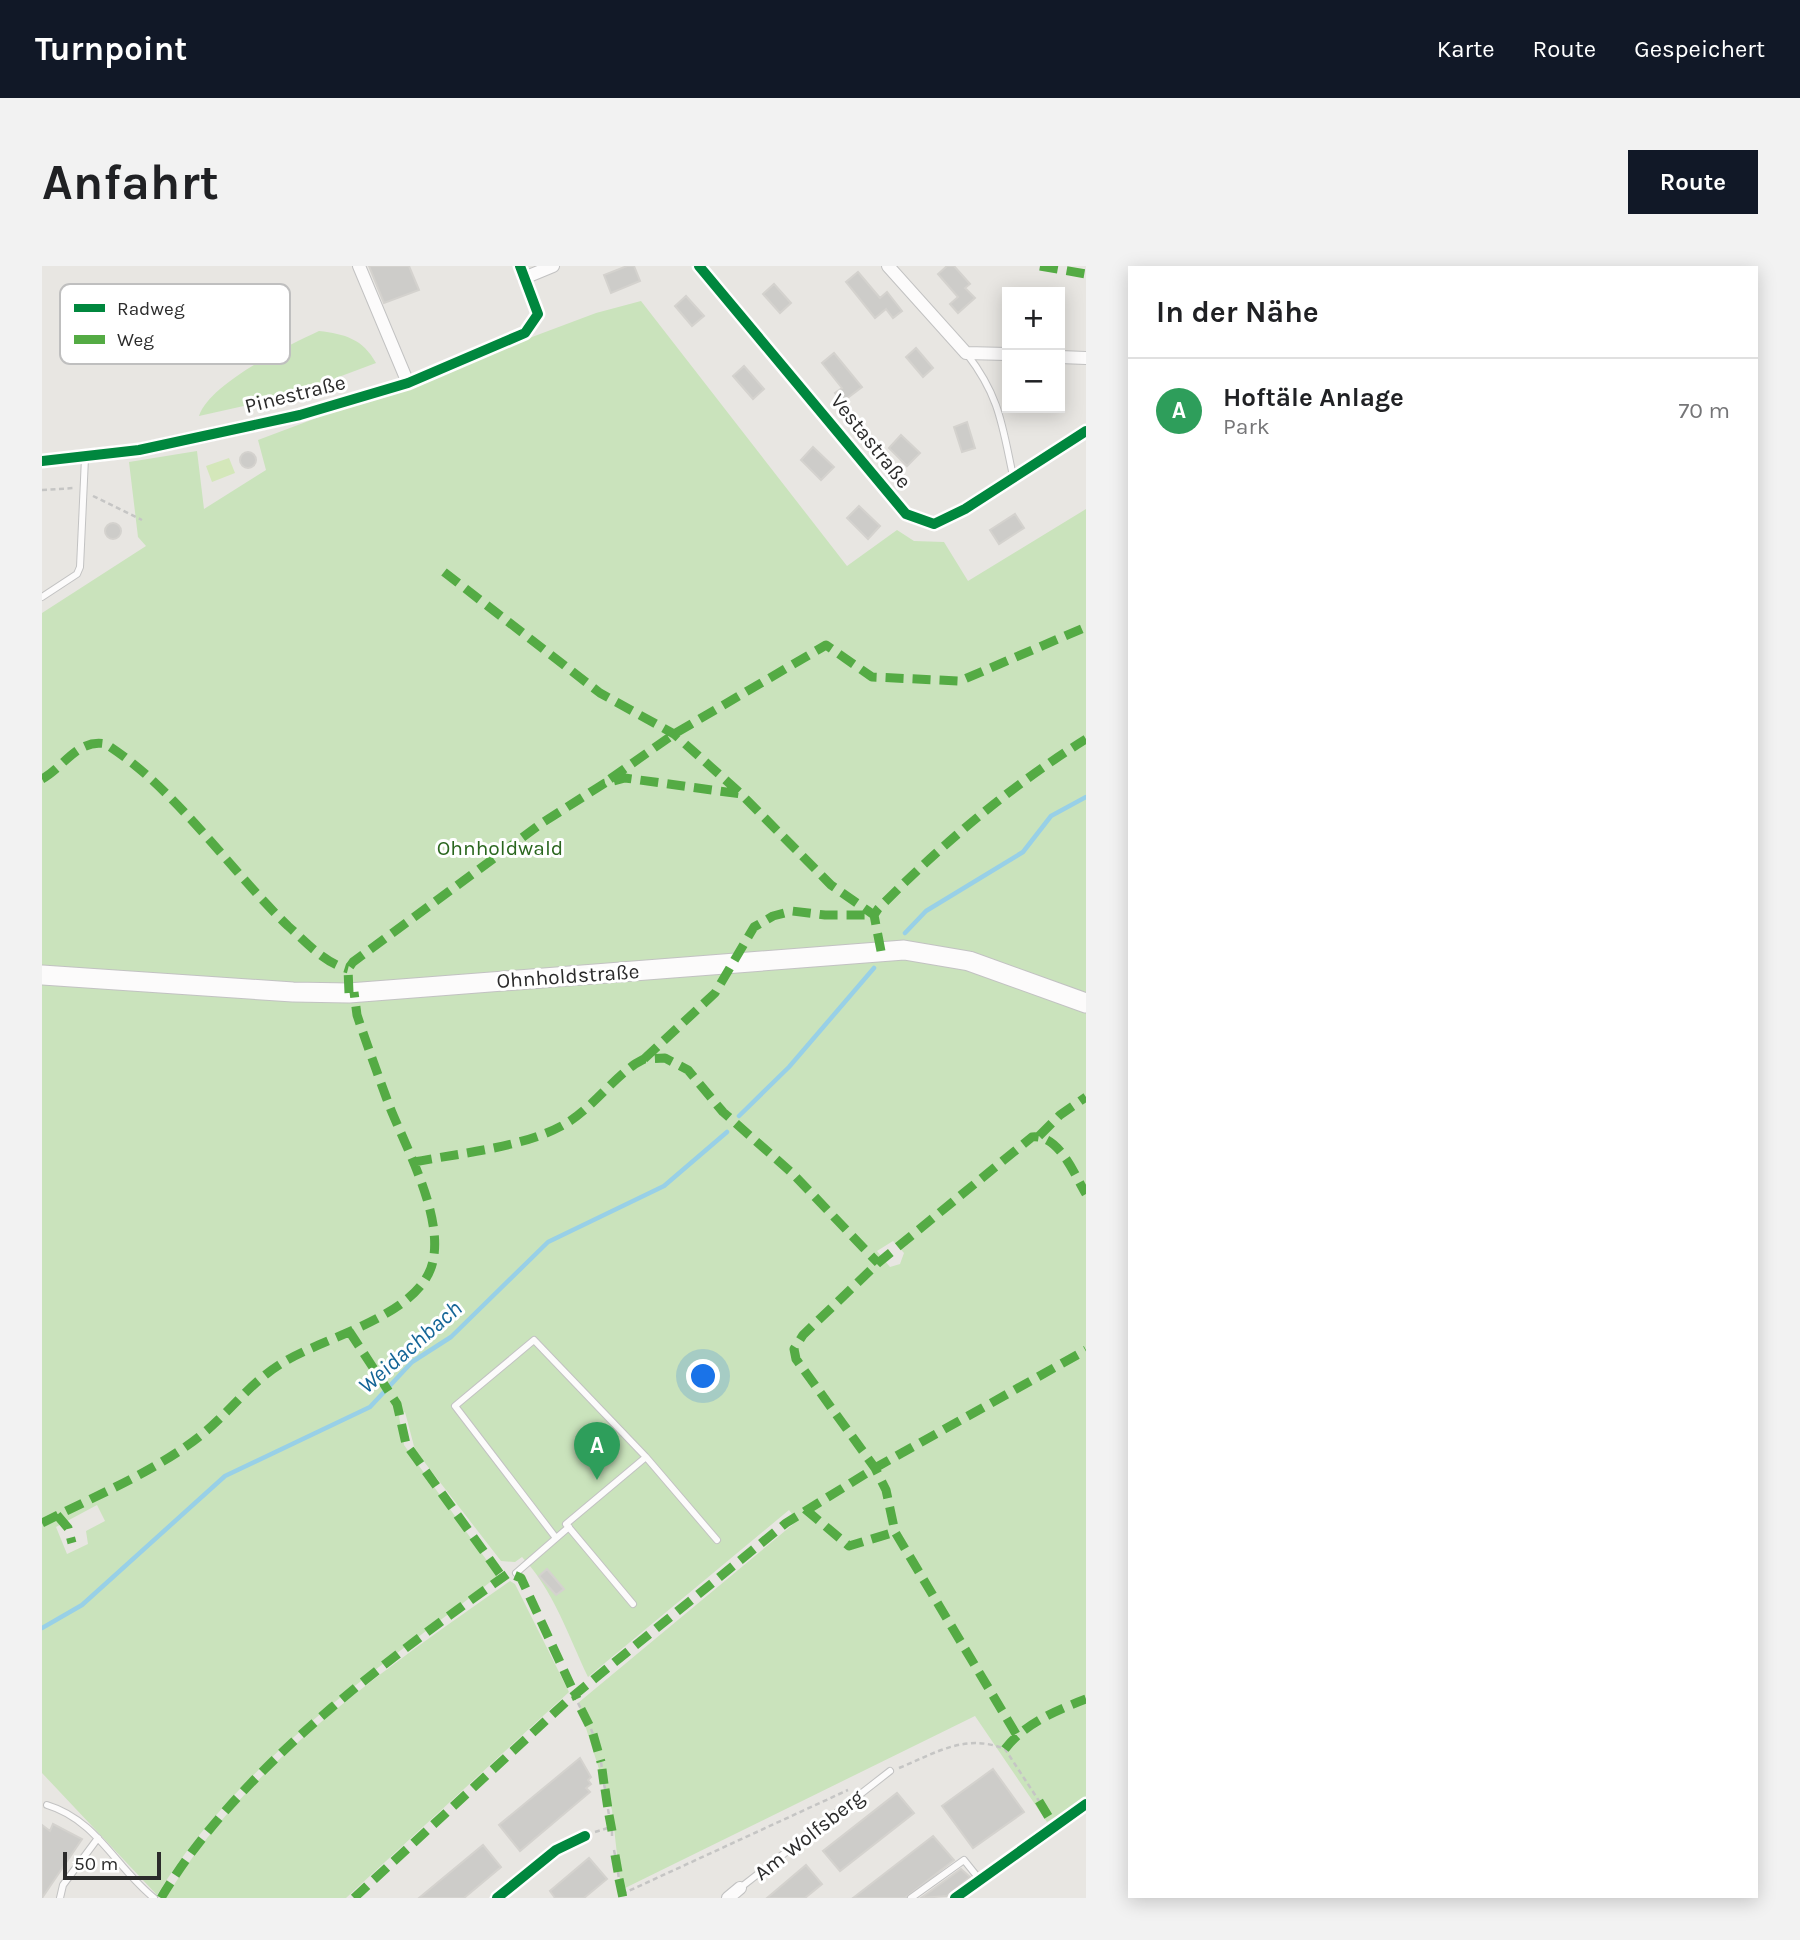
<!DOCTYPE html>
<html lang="de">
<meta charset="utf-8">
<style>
body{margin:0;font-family:Karla,sans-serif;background:#f2f2f2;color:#202124}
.controls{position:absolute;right:21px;top:21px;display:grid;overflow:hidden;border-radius:0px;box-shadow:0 4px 18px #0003}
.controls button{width:63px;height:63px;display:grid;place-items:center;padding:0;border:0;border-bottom:2px solid #e0e0e0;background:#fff;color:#202124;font:35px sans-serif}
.scale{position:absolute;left:21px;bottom:18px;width:98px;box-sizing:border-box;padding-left:7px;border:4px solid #2b2b2b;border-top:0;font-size:19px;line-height:24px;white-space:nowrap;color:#2b2b2b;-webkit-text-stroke:5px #fff;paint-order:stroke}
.you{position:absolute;left:662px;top:1111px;width:24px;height:24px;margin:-18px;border:5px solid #fff;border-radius:50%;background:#1a73e8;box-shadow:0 0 0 10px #1a73e833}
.badge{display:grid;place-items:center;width:46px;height:46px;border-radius:50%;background:#111827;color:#fff;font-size:23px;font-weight:700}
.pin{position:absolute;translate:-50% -58px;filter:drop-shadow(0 2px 4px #0008)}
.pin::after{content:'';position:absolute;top:37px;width:24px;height:21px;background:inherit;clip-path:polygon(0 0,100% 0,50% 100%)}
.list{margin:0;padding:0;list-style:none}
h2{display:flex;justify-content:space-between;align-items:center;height:91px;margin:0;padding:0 28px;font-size:30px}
h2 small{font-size:23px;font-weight:400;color:#757577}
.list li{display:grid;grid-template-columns:46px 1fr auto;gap:21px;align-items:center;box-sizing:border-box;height:105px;padding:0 28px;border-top:2px solid #e0e0e0}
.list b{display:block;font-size:26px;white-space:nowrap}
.list p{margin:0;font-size:23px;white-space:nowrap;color:#757577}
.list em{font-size:23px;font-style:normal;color:#757577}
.map{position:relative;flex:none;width:1044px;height:1632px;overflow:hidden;border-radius:0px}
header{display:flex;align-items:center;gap:42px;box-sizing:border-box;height:98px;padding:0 35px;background:#111827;color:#fff}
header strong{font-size:33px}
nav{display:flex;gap:38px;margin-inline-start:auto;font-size:24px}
.intro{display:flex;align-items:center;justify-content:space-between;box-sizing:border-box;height:168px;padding:0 42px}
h1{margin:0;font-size:49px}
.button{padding:18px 32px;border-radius:0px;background:#111827;color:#fff;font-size:24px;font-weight:700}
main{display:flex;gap:42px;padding:0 42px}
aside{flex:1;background:#fff;border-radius:0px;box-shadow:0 4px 18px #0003}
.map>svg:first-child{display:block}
</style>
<header>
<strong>Turnpoint</strong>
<nav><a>Karte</a><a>Route</a><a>Gespeichert</a></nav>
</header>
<div class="intro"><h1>Anfahrt</h1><a class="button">Route</a></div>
<main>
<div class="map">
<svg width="1044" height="1632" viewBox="0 0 1044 1632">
<rect width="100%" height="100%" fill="#e8e6e2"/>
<path fill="#cae3bc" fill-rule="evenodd" d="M599 35 805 300 855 264 872 275 902 276 926 315 1044 243V1532L1005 1556 933 1450 579 1624 570 1544 536 1437 755 1255 747 1244 546 1411C527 1371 511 1323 480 1291L473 1296 459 1295 373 1184 363 1146 357 1150 362 1179 456 1310C333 1406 198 1494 115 1629L0 1507V347L104 280 96 271 87 196 155 185 162 243 224 204 216 174 554 47ZM851 975 862 987 858 998 848 1001 835 985ZM55 1239 63 1255 44 1265 46 1278 25 1288 14 1261Z
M277 65C303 68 321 73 334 97L246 130 157 150C168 117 245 80 277 65Z
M468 1315 473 1318 527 1426 304 1632H124C203 1498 343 1403 468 1315Z"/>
<path fill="#d4e7ba" d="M187 192 193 207 170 216 164 200Z"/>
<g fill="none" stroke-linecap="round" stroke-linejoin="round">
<path stroke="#98d0e7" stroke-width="4.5" d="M863 667 884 645 981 586 1009 550 1044 531
M697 850 747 801 832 702
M0 1362 40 1339 183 1210 328 1141 370 1096 409 1071 506 976 622 920 685 866"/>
</g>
<path fill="#cdccc9" stroke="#d4d2ce" stroke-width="2" d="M327 0H367L377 24 342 37Z
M585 0H592L598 15 569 27 562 9Z
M905 0H912L928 18 923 22 933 32 916 47 908 38 916 31 896 8Z
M816 6 838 32 845 26 860 45 851 52 844 43 833 52 804 16Z
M732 18 749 37 738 47 721 28Z
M644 30 662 50 650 60 633 40Z
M874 82 891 102 881 111 864 91Z
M792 87 820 121 800 136 793 127 800 122 780 97Z
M702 100 722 123 711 133 691 110Z
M925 156 933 182 920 186 912 161Z
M859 169 878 187 865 200 847 182Z
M771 181 792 201 779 214 759 194Z
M198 194a8 8 0 1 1 16 0a8 8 0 1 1-16 0Z
M817 240 838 260 826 273 805 252Z
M973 248 982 262 957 278 948 264Z
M63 265a8 8 0 1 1 16 0a8 8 0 1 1-16 0Z
M505 1303 522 1323 514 1329 497 1310Z
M538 1492 549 1511 546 1514 549 1518 544 1522 548 1526 478 1585 457 1559Z
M951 1503 982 1546 931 1582 900 1540Z
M855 1527 872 1547 798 1605 781 1585Z
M11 1558 40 1573 0 1632V1559L8 1565Z
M891 1570 912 1594 863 1632H811Z
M441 1579 459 1601 422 1632H377Z
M547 1592 565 1613 542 1632H513L508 1625Z
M764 1599 780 1618 763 1632H725Z
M919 1603 928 1611 905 1630 879 1632Z"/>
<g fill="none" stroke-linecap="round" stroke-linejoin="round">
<defs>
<path id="lane" d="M925 88C958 131 960 159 971 210
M0 331 35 308 38 301 43 192
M514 1272 413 1140 492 1074 604 1191 675 1274
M474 1307 527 1261
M591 1338 524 1258 604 1191
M5 1539C55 1554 74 1602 112 1632
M698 1622 848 1505
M18 1632 21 1619 56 1572
M869 1632 922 1594 938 1614"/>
<path id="street" d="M317 0 366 117
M657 0 864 248 892 258 923 243 1044 165
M846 0 924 87 965 88
M482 12 511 0
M1018 91 1044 92
M0 195 97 184 258 149 366 117 483 67 496 48 478 0
M455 1632 514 1584 543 1570
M686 1632 698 1622
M913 1632 1044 1538"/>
<path id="secondary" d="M0 709 251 726 307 727 862 684 927 695 1044 737"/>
</defs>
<use href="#lane" stroke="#c2c2c2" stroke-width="8"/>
<use href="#street" stroke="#c2c2c2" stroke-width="14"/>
<use href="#secondary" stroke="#c2c2c2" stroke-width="21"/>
<path stroke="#c5c5c4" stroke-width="2.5" stroke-dasharray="5 3.5" stroke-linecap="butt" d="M0 224 32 222
M51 230 100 254
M536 1437 539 1443
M549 1463 551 1468
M559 1496 560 1503
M857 1502C894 1487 923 1467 963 1483L997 1535
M562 1518 563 1523
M566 1543 567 1549
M570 1565V1570
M553 1566 569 1561
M572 1584 573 1589
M576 1606 577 1613
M580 1628 806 1524"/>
<use href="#lane" stroke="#fcfbfb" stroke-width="6"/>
<use href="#street" stroke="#fcfbfb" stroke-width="12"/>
<use href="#secondary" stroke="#fcfbfb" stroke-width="19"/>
<path stroke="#54ab44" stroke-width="9" stroke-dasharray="18 9" stroke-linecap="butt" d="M998 0 1044 8
M402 306 558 427 632 468 698 527
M0 513C22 501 36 472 64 478 134 523 186 602 246 660 264 676 282 697 306 703
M568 513 632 468 784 379 830 411 918 415 1044 361
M839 685 832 649 836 643C899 579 967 521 1044 473
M307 727 306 703 311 696 500 557 563 517 583 512 699 528 789 619 832 649
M602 793 673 727 712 661 731 650 750 645 783 649H832
M997 870 1018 849 1044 831
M372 896C418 887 488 881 528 855 552 839 569 815 593 798L602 793 623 792 646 804 681 846 750 907 836 997
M307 1065 355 1138 364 1178 461 1312
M763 1243 807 1280 853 1266
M15 1249 26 1262 30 1277
M0 1257C51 1231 114 1205 158 1170 186 1148 207 1118 237 1099 279 1071 379 1051 391 995 401 948 364 882 347 839 336 809 325 779 315 749L312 726
M539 1443 549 1463
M551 1468 559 1496
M974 1468 853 1266 844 1224 833 1202 754 1093 752 1083 761 1069 836 997 990 871C1017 868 1032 908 1044 928
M963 1483C982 1458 1015 1444 1044 1433
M560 1503 562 1518
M563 1523 566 1543
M997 1535 1012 1560
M567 1549 570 1565
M573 1589 576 1606
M577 1613 581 1632
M119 1632C195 1504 346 1392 467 1307L479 1312 535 1433
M312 1632 525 1435 744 1257 833 1202 1044 1084"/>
<defs>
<path id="cycleway" d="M657 0 864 248 892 258 923 243 1044 165
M0 195 97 184 258 149 366 117 483 67 496 48 478 0
M455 1632 514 1584 543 1570
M913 1632 1044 1538"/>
</defs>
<use href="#cycleway" stroke="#fff" stroke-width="15"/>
<use href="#cycleway" stroke="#00873e" stroke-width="10"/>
</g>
<g text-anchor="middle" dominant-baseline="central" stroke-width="6" stroke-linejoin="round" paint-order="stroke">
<g font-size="21" fill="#2b2b2b" stroke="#fff">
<text transform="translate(253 128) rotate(-14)">Pinestraße</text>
<text transform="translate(829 175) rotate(51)">Vestastraße</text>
<text transform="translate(526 710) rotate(-4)">Ohnholdstraße</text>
<text transform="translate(767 1569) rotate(-38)">Am Wolfsberg</text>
</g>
<g font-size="21" fill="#2a661e" stroke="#fff">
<text x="458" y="582">Ohnholdwald</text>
</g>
<g font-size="23" font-style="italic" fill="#146597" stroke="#fff">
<text transform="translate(368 1081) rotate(-41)">Weidachbach</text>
</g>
</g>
<rect x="18" y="18" width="230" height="80" rx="10" fill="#fff" stroke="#bfbfbf" stroke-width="2"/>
<rect x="32" y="38" width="31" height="8" fill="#00873e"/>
<rect x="32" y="69" width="31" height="9" fill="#54ab44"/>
<g font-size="19" fill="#2b2b2b">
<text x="75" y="49">Radweg</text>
<text x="75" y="80">Weg</text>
</g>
</svg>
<div class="controls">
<button>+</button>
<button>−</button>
</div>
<div class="scale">50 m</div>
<div class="you"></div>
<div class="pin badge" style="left:555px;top:1214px;background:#2e9e5b">A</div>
</div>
<aside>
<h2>In der Nähe<small></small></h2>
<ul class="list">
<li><span class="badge" style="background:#2e9e5b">A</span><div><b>Hoftäle Anlage</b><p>Park</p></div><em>70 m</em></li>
</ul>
</aside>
</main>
